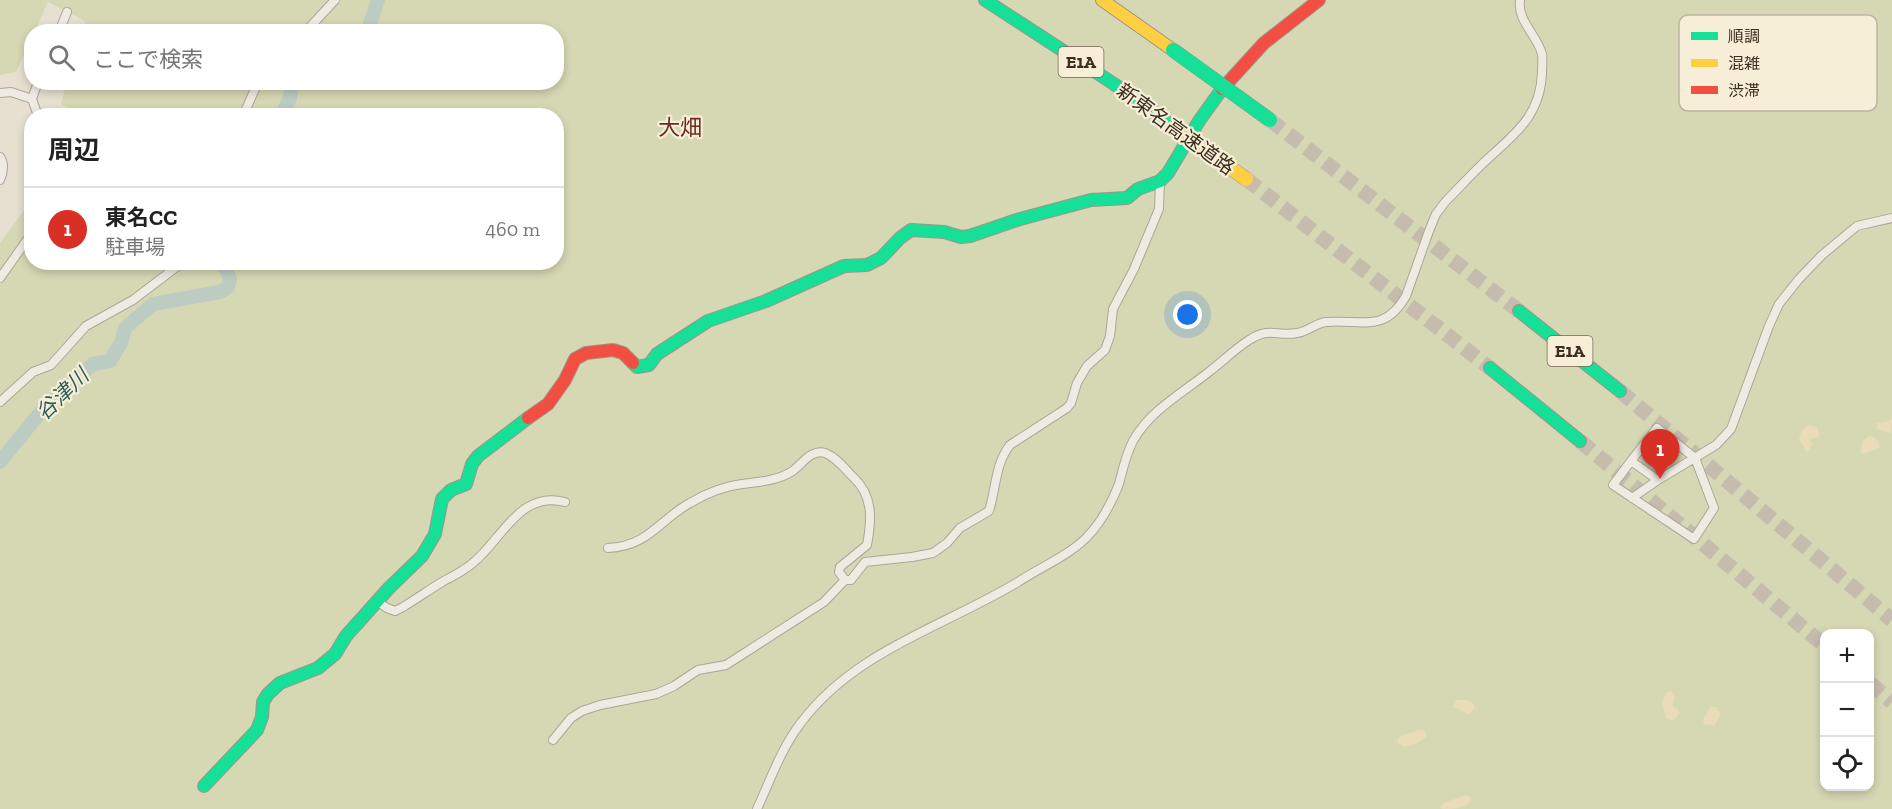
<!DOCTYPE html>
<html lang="ja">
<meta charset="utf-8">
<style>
body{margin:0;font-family:"Zilla Slab","Noto Sans JP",serif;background:#f2f2f2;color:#222}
.controls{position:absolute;right:18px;bottom:18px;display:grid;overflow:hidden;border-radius:12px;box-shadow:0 3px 9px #0003}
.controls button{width:54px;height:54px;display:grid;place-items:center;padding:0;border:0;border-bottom:2px solid #e0e0e0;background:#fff;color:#222;font:30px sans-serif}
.you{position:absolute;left:1188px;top:315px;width:21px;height:21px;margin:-15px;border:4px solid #fff;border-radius:50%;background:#1a73e8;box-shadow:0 0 0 9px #1a73e833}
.badge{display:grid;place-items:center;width:39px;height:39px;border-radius:50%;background:#d93025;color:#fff;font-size:20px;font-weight:700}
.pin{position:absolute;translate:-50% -50px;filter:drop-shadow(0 2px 3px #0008)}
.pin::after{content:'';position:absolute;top:32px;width:21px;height:18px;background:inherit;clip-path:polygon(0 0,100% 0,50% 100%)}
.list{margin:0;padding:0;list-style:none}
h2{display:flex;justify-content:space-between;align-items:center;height:78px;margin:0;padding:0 24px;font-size:26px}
h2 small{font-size:20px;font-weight:400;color:#767676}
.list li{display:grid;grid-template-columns:39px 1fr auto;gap:18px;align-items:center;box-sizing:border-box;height:84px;padding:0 24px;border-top:2px solid #e0e0e0}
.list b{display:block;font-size:22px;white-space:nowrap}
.list p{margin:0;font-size:20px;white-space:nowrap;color:#767676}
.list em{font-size:20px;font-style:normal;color:#767676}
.icon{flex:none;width:33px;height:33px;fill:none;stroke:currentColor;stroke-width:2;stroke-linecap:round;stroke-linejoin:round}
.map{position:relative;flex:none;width:1892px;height:809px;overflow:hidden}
.search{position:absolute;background:#fff;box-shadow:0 3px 9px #0003;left:24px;top:24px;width:540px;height:66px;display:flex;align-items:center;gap:15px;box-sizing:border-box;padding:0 21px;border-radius:24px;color:#767676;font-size:22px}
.panel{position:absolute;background:#fff;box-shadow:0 3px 9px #0003;left:24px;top:108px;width:540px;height:162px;border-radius:24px}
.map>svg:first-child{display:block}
</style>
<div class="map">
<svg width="1892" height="809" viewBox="0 0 1892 809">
<rect width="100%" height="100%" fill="#e7e0d1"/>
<path fill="#d6d7b3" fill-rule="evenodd" d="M0 0H1892V216L1863 223 1831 241 1892 220V809H0V243L31 201 32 262H556V116H82L61 104 67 82H556V32L82 31 85 21 48 2 35 31 32 32 31 39 16 72 0 75ZM1824 634H1870V786H1824Z"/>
<path fill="#eadcb9" d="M1892 417 1891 434 1877 429V423L1889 421Z
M1808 425 1816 427 1819 433 1818 437 1809 439 1812 444 1809 451 1806 452 1799 438 1802 430Z
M1870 435 1878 441 1880 447 1864 454 1860 451 1863 441Z
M1671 691 1675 698 1672 706 1679 710V714L1672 721 1666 718 1662 703 1666 693Z
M1456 700H1467L1473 703 1475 708 1469 714 1453 707Z
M1710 707H1716L1721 714 1715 725 1704 724 1703 720Z
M1419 730H1424L1427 736 1417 743 1404 747 1397 742 1399 737Z
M1465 795 1470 796 1472 800C1464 809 1455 809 1442 809L1440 807 1444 803Z"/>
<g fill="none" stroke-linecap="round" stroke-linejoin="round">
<path stroke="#bcccc2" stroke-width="14" d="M367 32 378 0
M281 116 290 98 293 82
M0 462 38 415 64 390 93 364 110 361 121 343 125 328 153 304 220 292 228 287 230 279 223 262"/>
<path stroke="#c5bcae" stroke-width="15" stroke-dasharray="15 8" stroke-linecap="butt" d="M1270 120 1519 311
M1246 179 1490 368
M1620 391 1892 620
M1580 441 1824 645
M1870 683 1892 702"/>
<defs>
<path id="street" d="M59 32 67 12
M308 32 309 28 335 0
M0 93 11 92 32 99 38 116
M32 99 38 82
M243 116 258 82
M0 157C5 163 3 173 0 180
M0 278 32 233
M0 402 33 372 51 365 86 326 133 300 183 262
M1631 461 1613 485 1694 539 1714 508 1695 458 1657 428 1631 461 1658 480
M1632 498 1658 480 1716 445 1731 429 1769 326 1779 304 1799 279 1822 255 1857 226 1892 218
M608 548C649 546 659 520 690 503 705 494 725 486 742 484 758 482 776 481 791 472 801 466 811 448 825 453 836 457 845 469 853 477 873 495 872 519 867 545L840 567 839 572 845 580
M378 602 387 608 395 611 403 607C416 599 429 590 442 582 453 576 464 571 474 562 502 539 520 490 565 502
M553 740 571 718 582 711 600 705 656 694 674 686 698 670 726 665 824 602 845 580H851L865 562 912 557 933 553 947 543 960 528 989 511C996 489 995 464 1010 445L1067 408 1071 403 1077 383 1087 366 1105 350 1110 336 1113 309 1134 269 1159 209 1160 181
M757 809C770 781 781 749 800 724 854 651 943 627 1018 582 1039 568 1068 556 1086 538 1100 524 1112 502 1119 484 1123 469 1126 454 1133 441 1150 410 1184 392 1210 371 1223 361 1235 349 1249 340 1271 326 1277 337 1297 333 1307 332 1316 323 1326 322 1362 319 1384 334 1406 296L1429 231 1436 214 1446 201C1461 186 1476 169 1492 155 1519 131 1541 112 1542 72 1542 66 1543 60 1542 54 1537 35 1517 21 1520 0"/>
<path id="fast" d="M985 0 1114 84 1174 127
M1519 311 1620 391
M633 363 637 367 649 365 657 354 708 321 766 301 844 266 867 265 881 258 900 238 911 230 944 232 961 237 970 236 1020 219 1091 200 1127 198 1138 189 1160 181 1168 173 1199 121 1222 89
M1490 368 1580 441
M204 786 257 730 262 717 263 702 268 694 280 683 318 668 335 654 346 636 389 588 422 556 435 534 442 499 451 490 466 484 472 464 478 456 528 418"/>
<path id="slow" d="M1102 0 1173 50"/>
<path id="jam" d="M1222 89 1264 43 1319 0
M528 418 548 404 565 380 575 359 586 353 613 350 623 353 633 363"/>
</defs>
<use href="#street" stroke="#ada599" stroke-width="10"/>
<use href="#fast" stroke="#9c958a" stroke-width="14"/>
<use href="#slow" stroke="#9c958a" stroke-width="14"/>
<use href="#jam" stroke="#9c958a" stroke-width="14"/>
<use href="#street" stroke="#efebe3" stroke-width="8"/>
<use href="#fast" stroke="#16e098" stroke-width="12"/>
<use href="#slow" stroke="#ffcf43" stroke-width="12"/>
<use href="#jam" stroke="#f24e42" stroke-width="12"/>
<defs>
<path id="fast-bridge" d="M1173 50 1270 120"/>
<path id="slow-bridge" d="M1174 127 1246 179"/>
</defs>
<use href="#fast-bridge" stroke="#928b80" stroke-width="15" stroke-linecap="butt"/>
<use href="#slow-bridge" stroke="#928b80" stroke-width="15" stroke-linecap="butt"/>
<use href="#fast-bridge" stroke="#16e098" stroke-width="14"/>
<use href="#slow-bridge" stroke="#ffcf43" stroke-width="14"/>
</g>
<g text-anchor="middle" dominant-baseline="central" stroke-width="4.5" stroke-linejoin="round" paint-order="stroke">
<g fill="#f7eed8" stroke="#756857" stroke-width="1.5">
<rect x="1058.5" y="47" width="45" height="30" rx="4.5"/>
<rect x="1547.5" y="336" width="45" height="30" rx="4.5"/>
</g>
<g font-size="18" font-weight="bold" fill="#3d2e20">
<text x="1081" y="62">E1A</text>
<text x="1570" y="351">E1A</text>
</g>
<g font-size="20" fill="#3d2e20" stroke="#f7eed8">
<text transform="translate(1176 129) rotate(36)">新東名高速道路</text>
</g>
<g font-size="21" font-style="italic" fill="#2f5d5a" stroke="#f7eed8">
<text transform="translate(62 394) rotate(-44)">谷津川</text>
</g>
<g font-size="22" fill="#6b2e1e" stroke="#f7eed8">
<text x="680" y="127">大畑</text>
</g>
</g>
<rect x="1679" y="15" width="198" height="96" rx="9" fill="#f7eed8" stroke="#bfb4a1" stroke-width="1.5"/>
<rect x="1691" y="32" width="27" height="8" fill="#16e098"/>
<rect x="1691" y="59" width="27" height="8" fill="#ffcf43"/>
<rect x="1691" y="86" width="27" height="8" fill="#f24e42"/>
<g font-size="16" fill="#3d2e20">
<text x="1728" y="42">順調</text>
<text x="1728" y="69">混雑</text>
<text x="1728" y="96">渋滞</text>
</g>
</svg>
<div class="controls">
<button>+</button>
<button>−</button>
<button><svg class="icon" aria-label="locate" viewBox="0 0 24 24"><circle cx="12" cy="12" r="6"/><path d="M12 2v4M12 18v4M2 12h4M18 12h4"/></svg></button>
</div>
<div class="you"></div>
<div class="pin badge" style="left:1660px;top:479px">1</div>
<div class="search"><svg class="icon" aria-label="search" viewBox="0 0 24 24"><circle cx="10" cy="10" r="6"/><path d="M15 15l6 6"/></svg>ここで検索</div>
<section class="panel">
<h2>周辺<small></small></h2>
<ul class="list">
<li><span class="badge">1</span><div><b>東名CC</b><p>駐車場</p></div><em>460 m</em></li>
</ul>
</section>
</div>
